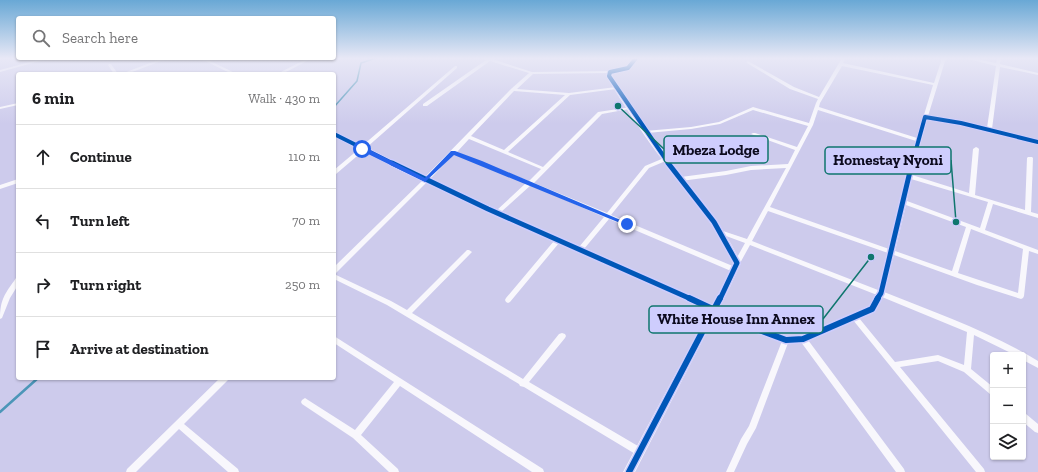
<!DOCTYPE html>
<meta charset="utf-8">
<style>
body{margin:0;font-family:"Zilla Slab",serif;background:#f6f6f6;color:#202124}
.controls{position:absolute;right:12px;bottom:12px;display:grid;overflow:hidden;border-radius:4px;box-shadow:0 1px 3px #0004}
.controls button{width:36px;height:36px;display:grid;place-items:center;padding:0;border:0;border-bottom:1px solid #e0e0e0;background:#fff;color:#202124;font:20px sans-serif}
.stop{position:absolute;width:12px;height:12px;margin:-9px;border:3px solid #2563eb;border-radius:50%;background:#fff}
.stop.end{background:#2563eb;border-color:#fff;box-shadow:0 1px 4px #0008}
.list{margin:0;padding:0;list-style:none}
h2{display:flex;justify-content:space-between;align-items:center;height:52px;margin:0;padding:0 16px;font-size:17px}
h2 small{font-size:13px;font-weight:400;color:#757577}
.list li{display:grid;grid-template-columns:26px 1fr auto;gap:12px;align-items:center;box-sizing:border-box;height:64px;padding:0 16px;border-top:1px solid #e0e0e0}
.list b{display:block;font-size:15px;white-space:nowrap}
.list em{font-size:13px;font-style:normal;color:#757577}
.icon{flex:none;width:22px;height:22px;fill:none;stroke:currentColor;stroke-width:2;stroke-linecap:round;stroke-linejoin:round}
.map{position:relative;flex:none;width:1038px;height:472px;overflow:hidden}
.search{position:absolute;background:#fff;box-shadow:0 1px 3px #0004;left:16px;top:16px;width:320px;height:44px;display:flex;align-items:center;gap:10px;box-sizing:border-box;padding:0 14px;border-radius:4px;color:#757577;font-size:15px}
.panel{position:absolute;background:#fff;box-shadow:0 1px 3px #0004;left:16px;top:72px;width:320px;height:308px;border-radius:4px}
.map>svg:first-child{display:block}
</style>
<div class="map">
<svg width="1038" height="472" viewBox="0 0 1038 472">
<rect width="100%" height="100%" fill="#cdcbec"/>
<g fill="none" stroke-linecap="round" stroke-linejoin="round">
<path stroke="#4c96b8" stroke-width="1.5" d="M334 107 357 81 361 63 376 58"/>
<path stroke="#4c96b8" stroke-width="2.5" d="M0 412 38 378"/>
<path fill="#f8f7fc" fill-rule="evenodd" d="M44 58H51L0 72V70Z
M163 58H169L127 74H121Z
M199 58H204L237 74H232Z
M308 58H313L282 74H277Z
M483 58H489L532 72 611 71 612 72 610 73 533 74 517 89 569 93 616 87 618 88 616 89 570 95 508 152 543 167 598 112 631 107V109H629L602 114 534 183 607 213 645 166 664 158H668L669 159 668 160 649 168 611 215 735 267 736 269 735 271H731L609 219 584 249 751 324 786 337 802 336 870 307 877 295 750 245 739 265H735L734 263 745 243 718 233 717 232 720 230 747 239 786 168 751 170 726 175 681 181 678 179 681 177 726 171 751 166 788 164 795 150 751 134 753 133H755L797 147 808 126 753 110 720 124 691 129 647 133 645 132V131L691 127 719 122 753 107 809 123 816 103 818 99 790 89 747 63 746 62 748 61 794 87 819 97 842 58H846L843 63 934 83 942 58H946L928 116 961 122 987 128 996 66 964 58H972L996 63 997 58H1001L1000 64 1038 73V75L1000 67 992 129 1038 141V143L961 124 927 119 912 175 969 193 973 149 976 147 978 148 979 149 975 195 1025 210 1027 158 1028 157H1032L1033 158 1031 212 1038 214V218L993 204 985 230 1038 250V254L1029 251 1024 296 1023 298 1021 299 977 285 894 255 884 292C937 313 990 332 1038 361V368L1023 360V355H1015L974 335 971 369 993 387V395L990 394 964 372 938 361 900 367 984 469 985 472H976L853 320 808 340 904 469 905 472H896L801 342 788 343 756 428 747 444 734 472H726L741 439 749 426 782 341 747 328 559 243 510 302 508 303 506 302 505 300 506 298 554 241 427 182 336 273H334V267L423 180 363 151 336 174 334 175V170L359 149 334 136V133L362 146 455 66H457V68L366 148 425 177 511 89 529 73 490 61 427 106H423V104L486 60ZM842 66 933 85 917 138 819 107 820 103ZM514 91 565 95 504 150 471 136ZM818 110 916 141C906 177 898 213 889 249L770 207 813 125ZM469 139 541 169 529 181 457 152ZM454 154 526 183 497 210 430 179ZM911 179 988 202 980 228 907 201ZM531 185 604 217 579 247 501 212ZM906 205 966 227 952 271 895 251ZM768 211 888 253 878 290 752 241ZM971 229 1023 249 1018 293 958 273ZM882 297 967 332 964 365 938 355 895 362 859 318 874 311Z
M109 64H111L118 74H114L108 65Z
M18 103V105L0 109V107Z
M18 179V183L0 189V185Z
M467 250H469L472 252 412 313 523 379 559 334 562 333 565 334 566 336 565 338 529 382 643 449 644 452 643 455 640 456 637 455 524 387 520 386 519 384 387 305 334 279V274L391 301 407 310Z
M16 278H18V285L10 298 2 318 0 319C0 299 5 294 16 278Z
M334 336 543 469 544 472H532L400 386 361 435 398 469 399 472H389L353 438 302 404 301 402 302 400 305 398 308 400 355 430 394 382 334 343Z
M220 378H229L228 380 184 424 238 469 239 472H228L179 429 136 472H126L127 469Z
M1023 413 1026 414 1038 424V433L1035 432 1023 422Z"/>
<path fill="#f8f7fc" fill-rule="evenodd" d="M633 58H639L630 69 613 73 612 76C630 105 649 133 669 160 695 193 723 224 741 263L730 287 635 472H623L722 287 733 263C716 225 689 195 664 162 643 135 624 105 606 76L608 71 626 67Z"/>
<defs>
<path id="cycleway-far2" d="M636 58 628 68 610 72 609 76 669 164
M334 134 394 164
M912 164 925 117 961 123 1038 142"/>
<path id="cycleway-far1" d="M392 163 488 209 691 299
M668 163 714 222 737 263 720 299
M877 299 881 293 912 163"/>
<path id="cycleway" d="M689 298 749 326 786 340 803 339 872 309 878 298
M629 472 720 298"/>
</defs>
<use href="#cycleway-far2" stroke="#cecdfd" stroke-width="6"/>
<use href="#cycleway-far1" stroke="#cecdfd" stroke-width="8"/>
<use href="#cycleway" stroke="#cecdfd" stroke-width="9"/>
<use href="#cycleway-far2" stroke="#0057b8" stroke-width="4"/>
<use href="#cycleway-far1" stroke="#0057b8" stroke-width="5"/>
<use href="#cycleway" stroke="#0057b8" stroke-width="6"/>
</g>
<linearGradient id="sky" x2="0" y2="1"><stop stop-color="#69a8d5"/><stop offset="0.47" stop-color="#e8e8f6"/><stop offset="1" stop-color="#e8e8f6" stop-opacity="0"/></linearGradient>
<rect width="1038" height="124" fill="url(#sky)"/>
<path fill="#2563eb" d="M360 147H364L425 178 451 151H455L482 161 630 224 627 226 625 225 454 155 425 182 360 150Z"/>
<path fill="none" stroke="#0f766e" stroke-width="1.5" d="M618 106L664 149M956 222L951 160M871 257L823 319"/>
<g fill="#0f766e" stroke="#cecdfd" stroke-width="1.5">
<circle cx="618" cy="106" r="4"/>
<circle cx="956" cy="222" r="4"/>
<circle cx="871" cy="257" r="4"/>
</g>
<g fill="#cecdfd" stroke="#0f766e" stroke-width="1.5">
<rect x="664" y="136" width="104" height="27" rx="4"/>
<rect x="825" y="147" width="126" height="27" rx="4"/>
<rect x="649" y="306" width="174" height="27" rx="4"/>
</g>
<g font-size="15" text-anchor="middle" font-weight="bold" fill="#0c0a1e">
<text x="716" y="155">Mbeza Lodge</text>
<text x="888" y="165">Homestay Nyoni</text>
<text x="736" y="324">White House Inn Annex</text>
</g>
</svg>
<div class="controls">
<button>+</button>
<button>−</button>
<button><svg class="icon" aria-label="layers" viewBox="0 0 24 24"><path d="M12 4l9 5-9 5-9-5zM3 14l9 5 9-5"/></svg></button>
</div>
<div class="stop" style="left:362px;top:149px"></div>
<div class="stop end" style="left:627px;top:224px"></div>
<div class="search"><svg class="icon" aria-label="search" viewBox="0 0 24 24"><circle cx="10" cy="10" r="6"/><path d="M15 15l6 6"/></svg>Search here</div>
<section class="panel">
<h2>6 min<small>Walk · 430 m</small></h2>
<ul class="list">
<li><svg class="icon" aria-label="ahead" viewBox="0 0 24 24"><path d="M12 20V5M6 11l6-6 6 6"/></svg><div><b>Continue</b></div><em>110 m</em></li>
<li><svg class="icon" aria-label="left" viewBox="0 0 24 24"><path d="M17 20v-9H6M10 6l-5 5 5 5"/></svg><div><b>Turn left</b></div><em>70 m</em></li>
<li><svg class="icon" aria-label="right" viewBox="0 0 24 24"><path d="M7 20v-9h11M14 6l5 5-5 5"/></svg><div><b>Turn right</b></div><em>250 m</em></li>
<li><svg class="icon" aria-label="arrive" viewBox="0 0 24 24"><path d="M6 21V4h12l-3 4 3 4H6"/></svg><div><b>Arrive at destination</b></div></li>
</ul>
</section>
</div>
